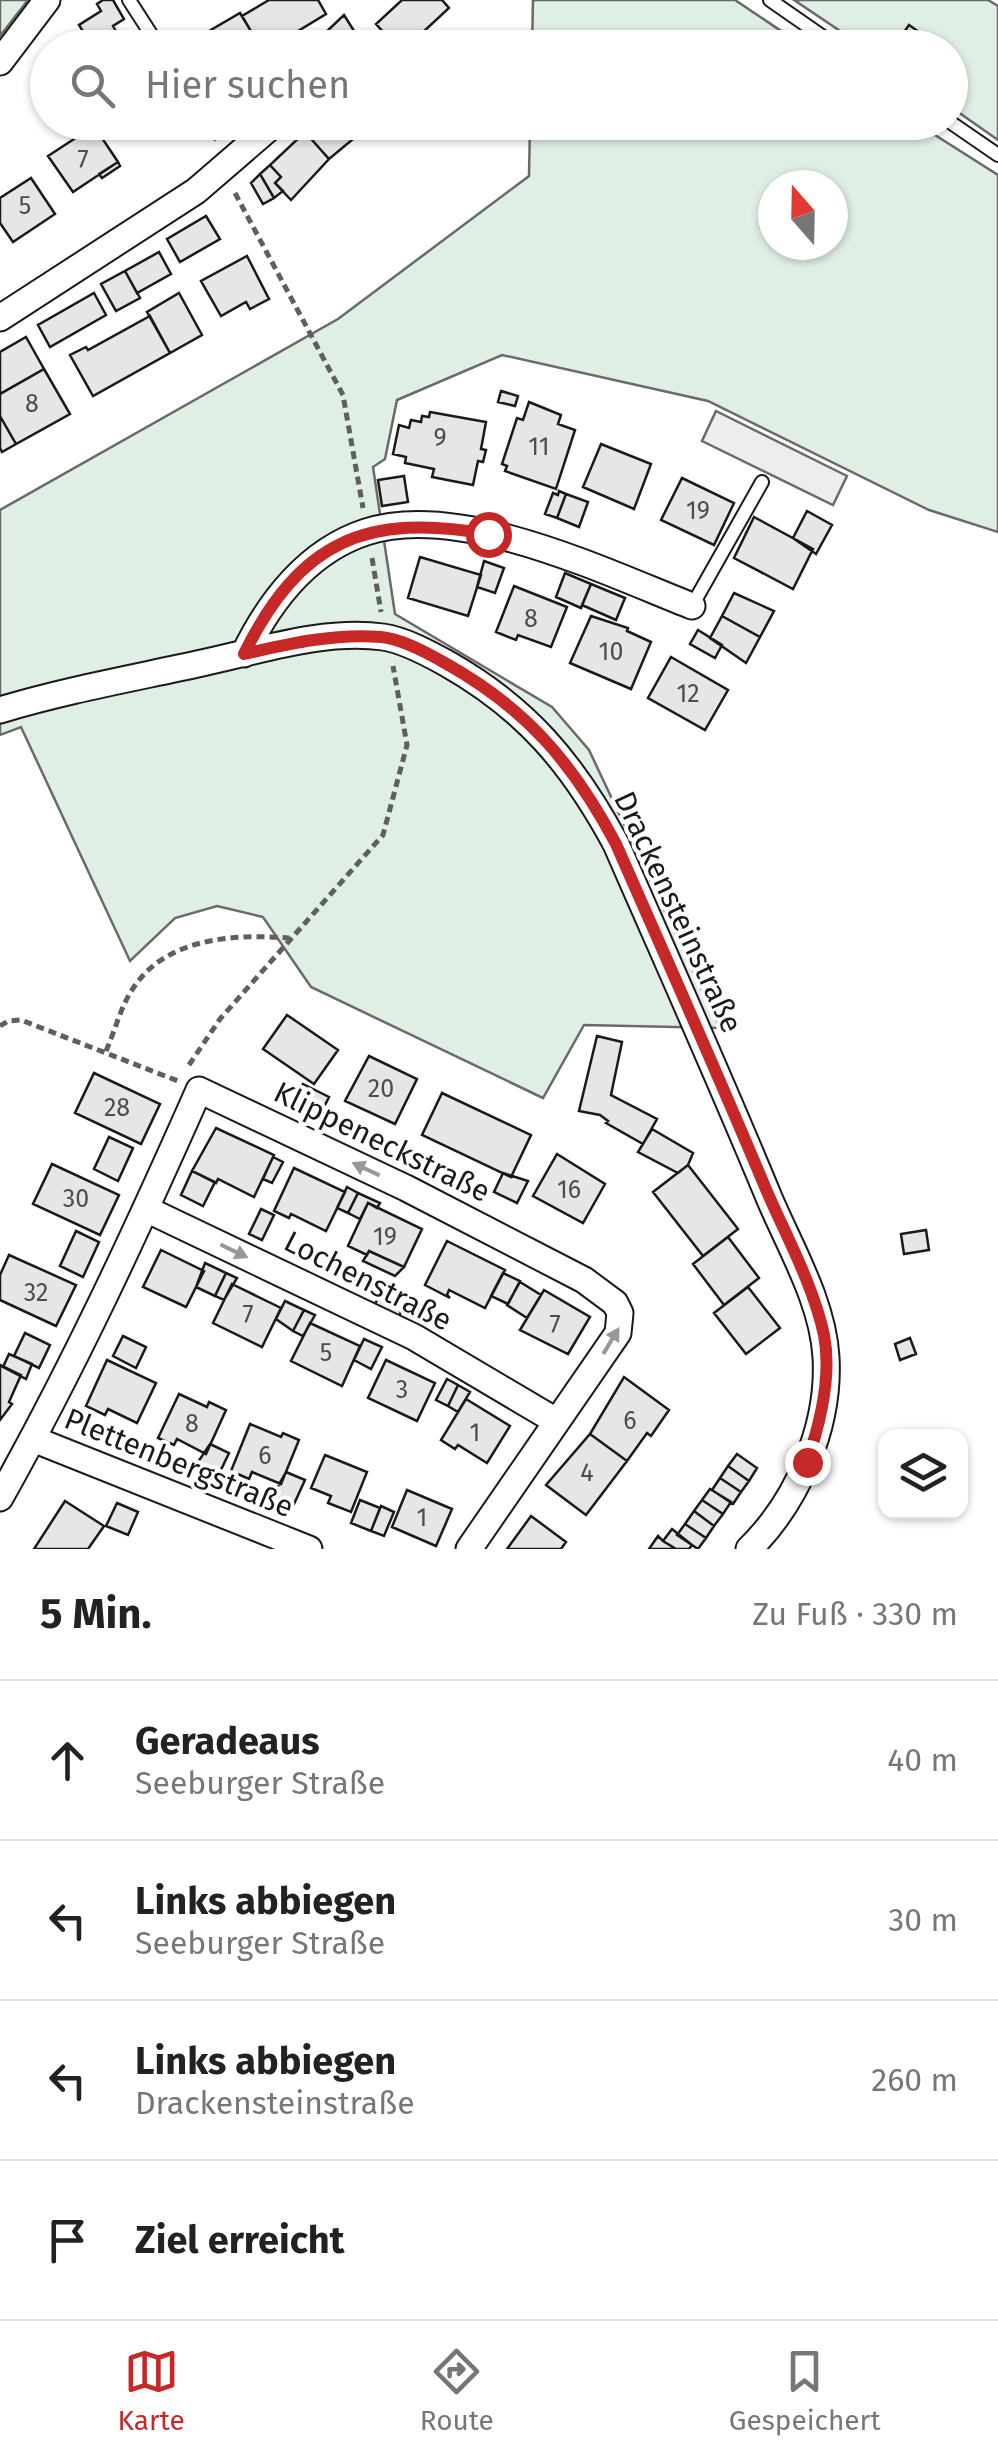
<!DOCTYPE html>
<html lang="de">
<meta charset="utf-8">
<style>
body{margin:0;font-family:"Fira Sans",sans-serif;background:#f2f2f2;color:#222}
.controls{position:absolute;right:30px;bottom:30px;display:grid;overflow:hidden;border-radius:20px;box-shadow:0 2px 8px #0004}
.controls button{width:90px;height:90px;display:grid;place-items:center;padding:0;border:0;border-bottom:2px solid #e0e0e0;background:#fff;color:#222;font:50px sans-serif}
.compass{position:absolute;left:758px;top:170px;width:90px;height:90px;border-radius:50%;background:#fff;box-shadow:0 2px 8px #0004;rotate:340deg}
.stop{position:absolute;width:30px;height:30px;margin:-22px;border:8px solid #c62828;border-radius:50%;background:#fff}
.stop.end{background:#c62828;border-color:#fff;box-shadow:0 2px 10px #0008}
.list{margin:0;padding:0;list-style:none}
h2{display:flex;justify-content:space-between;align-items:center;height:130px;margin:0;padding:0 40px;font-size:42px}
h2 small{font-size:32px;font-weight:400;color:#767676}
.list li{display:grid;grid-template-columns:65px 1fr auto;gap:30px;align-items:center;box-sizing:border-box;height:160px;padding:0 40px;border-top:2px solid #e0e0e0}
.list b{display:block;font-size:38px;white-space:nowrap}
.list p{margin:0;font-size:32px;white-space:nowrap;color:#767676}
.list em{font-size:32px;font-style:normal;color:#767676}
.icon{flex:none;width:55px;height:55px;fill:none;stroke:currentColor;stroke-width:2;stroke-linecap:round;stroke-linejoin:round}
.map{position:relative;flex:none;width:998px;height:1549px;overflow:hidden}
.search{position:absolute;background:#fff;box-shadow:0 2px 8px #0004;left:30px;right:30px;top:30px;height:110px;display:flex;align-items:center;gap:25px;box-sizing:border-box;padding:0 35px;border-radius:55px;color:#767676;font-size:38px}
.sheet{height:770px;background:#fff}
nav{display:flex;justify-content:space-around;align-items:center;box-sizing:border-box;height:140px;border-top:2px solid #e0e0e0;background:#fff;font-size:28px;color:#767676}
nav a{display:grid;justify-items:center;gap:5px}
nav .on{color:#c62828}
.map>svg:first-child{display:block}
</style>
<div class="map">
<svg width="998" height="1549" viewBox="0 0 998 1549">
<rect width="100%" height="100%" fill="#fff"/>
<path fill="#e0efe3" stroke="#6a6a6a" stroke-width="2.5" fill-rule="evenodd" d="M0 0H28L0 36Z
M533 0H735L805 47H532Z
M794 0H988L998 6V140L951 107 950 48 864 47Z
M530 123H916L998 175V532L929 510 708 401 502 355 397 400 385 459 373 467 395 614 552 707 589 750 720 1028 584 1025 543 1098 311 987 263 917 217 906 175 918 130 961 21 727 0 735V510L338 319 529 176ZM773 185H833V245H773Z"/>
<path fill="#ededed" stroke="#6a6a6a" stroke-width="2.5" d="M716 411 847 476 833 505 702 441Z"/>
<path fill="#e6e6e6" stroke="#1a1a1a" stroke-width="2.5" d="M103 0H113L124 19 113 26 117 33 93 48 79 25 101 11 97 4Z
M269 0H318L326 14 270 48H261L242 16Z
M402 0H442L449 8 406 48H398L376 24Z
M240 13 261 48H195L192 41Z
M344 15 356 34 340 48 326 32Z
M909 25 942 48H893Z
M315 122H370V125L329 159 305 132Z
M94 126 118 162 73 192 48 156Z
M305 132 329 159 291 200 275 183 281 177 270 165Z
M118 162 120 166 102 178 99 174Z
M270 165 281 177 275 183 283 191 274 198 260 174Z
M260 174 274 198 263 204 251 183Z
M31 178 55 214 13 242 0 223V198Z
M206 216 220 239 180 262 167 239Z
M159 252 171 274 137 293 125 271Z
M247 256 269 299 250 309 246 302 221 316 201 281Z
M125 271 140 298 116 311 101 284Z
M94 293 106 315 50 347 38 325Z
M179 293 202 335 170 353 147 312Z
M150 316 170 353 93 396 70 355 86 347 88 350Z
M26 337 44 369 0 394V352Z
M44 369 70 414 16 444 0 416V394Z
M501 391 518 396 515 406 498 402Z
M529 402 561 415 558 424 575 430 556 489 505 471 507 466 502 464 517 418 523 420Z
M430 412 486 422 481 449 486 450 483 462 478 461 473 485 432 477 434 469 405 463 406 457 393 454 399 425 409 428 411 420 421 422 422 416 429 417Z
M0 416 16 444 2 452 0 448Z
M601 444 651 464 634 509 583 487Z
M404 476 408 502 382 506 378 480Z
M682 478 734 503 714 545 661 520Z
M559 491 566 494 557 518 545 514 553 493 558 495Z
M566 494 588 502 579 527 557 518Z
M807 511 832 525 816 554 793 538Z
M754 517 813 549 793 589 734 558Z
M420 557 481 575 468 616 408 598Z
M484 561 504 568 495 593 477 587Z
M565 573 591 584 581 608 556 597Z
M591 584 625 598 616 620 582 605Z
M514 586 567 607 551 647 518 635 516 640 496 632Z
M734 593 774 611 760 637 722 616Z
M591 616 628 628 627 631 651 642 631 689 570 663Z
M722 616 760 637 746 663 710 638Z
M698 630 722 645 715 658 690 644Z
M671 657 728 690 705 730 648 698Z
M287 1015 338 1050 314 1084 263 1049Z
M597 1036 622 1042 611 1095 657 1119 643 1144 606 1123 608 1121 600 1115 579 1111Z
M369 1056 417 1079 395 1124 345 1101Z
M94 1073 160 1104 141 1144 75 1113Z
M303 1084 329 1097 318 1119 292 1107Z
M442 1093 531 1135 511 1177 422 1135Z
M216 1128 274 1155 254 1197 218 1179 216 1183 192 1171Z
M652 1129 693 1153 688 1165 678 1173 638 1152Z
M109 1137 133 1148 118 1181 94 1169Z
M557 1154 605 1184 583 1223 533 1196Z
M273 1157 283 1162 272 1183 263 1179Z
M52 1164 119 1195 100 1235 33 1204Z
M688 1165 738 1229 703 1256 653 1192Z
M294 1168 345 1192 326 1231 291 1214 289 1218 274 1211Z
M192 1171 215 1182 203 1206 181 1195Z
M503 1173 528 1181 517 1203 494 1192Z
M347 1187 358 1193 348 1213 337 1208Z
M358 1193 380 1203 377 1208 368 1203 360 1219 348 1213Z
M368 1203 422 1229 404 1267 369 1251 367 1255 348 1246Z
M261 1209 274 1215 262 1240 249 1234Z
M926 1230 929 1250 904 1254 901 1234Z
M76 1231 99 1242 83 1277 60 1266Z
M728 1237 759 1278 724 1305 693 1264Z
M447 1241 505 1270 485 1308 449 1290 447 1295 450 1298 425 1285Z
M161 1250 204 1271 186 1307 143 1287Z
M369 1251 404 1267 395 1276 363 1261Z
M9 1255 76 1285 56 1326 0 1300V1275Z
M205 1263 226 1273 215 1296 196 1287Z
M226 1273 237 1278 224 1300 215 1296Z
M503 1273 520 1281 508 1304 491 1296Z
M520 1282 541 1295 527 1318 507 1305Z
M232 1284 281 1308 262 1347 213 1323Z
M385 1284 409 1295 398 1318 374 1306Z
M748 1287 780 1328 746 1354 714 1313Z
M544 1290 590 1317 568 1354 520 1330Z
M285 1301 304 1310 293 1331 276 1319Z
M304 1310 315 1315 303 1336 293 1331Z
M310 1323 360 1346 342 1386 291 1361Z
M25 1333 50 1345 39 1368 14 1356Z
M123 1336 146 1347 136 1368 113 1356Z
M910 1338 916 1354 900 1360 895 1344Z
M364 1339 382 1347 371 1369 354 1360Z
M9 1354 32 1364 26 1379 3 1367Z
M107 1360 156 1383 137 1423 108 1409 105 1415 86 1406Z
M386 1360 435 1383 417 1421 368 1398Z
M0 1365 21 1375 9 1402 12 1404 0 1420Z
M624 1377 669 1410 651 1436 647 1433 627 1461 590 1434Z
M447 1379 458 1385 448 1406 436 1400Z
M458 1385 470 1392 458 1412 448 1406Z
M179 1394 207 1407 209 1402 226 1410 206 1454 177 1439 174 1445 158 1438Z
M466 1399 510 1426 487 1463 458 1445 455 1449 441 1440Z
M250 1424 281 1437 283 1433 299 1440 281 1484 252 1472 249 1479 231 1471Z
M590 1434 627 1461 586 1515 546 1485Z
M210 1444 229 1453 218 1476 196 1465Z
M737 1454 757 1468 749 1481 728 1466Z
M325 1455 367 1472 351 1512 328 1503 331 1496 311 1488Z
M728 1466 749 1481 741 1492 720 1478Z
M286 1472 305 1480 294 1504 273 1495Z
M720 1478 741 1492 733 1504 712 1490Z
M710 1489 731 1502 723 1514 702 1500Z
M407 1490 452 1509 436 1546 392 1527Z
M360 1500 380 1508 371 1531 351 1523Z
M702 1500 723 1514 714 1526 694 1511Z
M65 1501 104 1526 88 1549H34Z
M117 1503 138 1512 128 1535 106 1526Z
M381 1506 394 1512 384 1536 371 1531Z
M694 1511 714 1526 706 1538 685 1524Z
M531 1516 566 1542 561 1549H507Z
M685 1524 706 1538 698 1549 677 1535Z
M672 1529 692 1545 689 1549H676L663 1541Z
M658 1536 663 1541 676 1549H649Z"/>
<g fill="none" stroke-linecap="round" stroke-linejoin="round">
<defs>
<path id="lane" d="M129 0 160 48
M770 0 839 48
M950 122 998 155
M692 606 762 482"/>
<path id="street" d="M365 48V47
M0 62 47 0
M0 318 196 191 276 122
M244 654C269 602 308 551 366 532 459 501 605 572 692 606
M0 710C66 690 134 678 202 663 259 651 323 629 383 637 404 640 428 653 446 663 526 708 573 764 616 844 668 963 721 1081 770 1200 791 1249 823 1303 826 1357 830 1426 798 1501 749 1549
M146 1209 414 1337 556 1421
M33 1439 309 1549
M0 1498C74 1366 138 1228 199 1090L406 1188 584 1280 615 1303 620 1313 618 1333 469 1549"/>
</defs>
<use href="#lane" stroke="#1a1a1a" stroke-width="16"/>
<use href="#street" stroke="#1a1a1a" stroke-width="29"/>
<path stroke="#5f5f5f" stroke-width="5" stroke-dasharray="8 5" stroke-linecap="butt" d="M206 122 217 141
M235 193 343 395 363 508
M372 558 381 612
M0 1026 8 1021 21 1020 178 1081
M106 1051C115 1031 121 1005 134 987 167 937 236 934 289 938
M189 1065 220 1019 383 835 407 745 393 666"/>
<use href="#lane" stroke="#fff" stroke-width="12"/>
<use href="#street" stroke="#fff" stroke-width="25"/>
</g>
<defs><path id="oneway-solid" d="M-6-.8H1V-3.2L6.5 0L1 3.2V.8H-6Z" transform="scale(2.5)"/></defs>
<g fill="#989898">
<use href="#oneway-solid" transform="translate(366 1169) rotate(-155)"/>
<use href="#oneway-solid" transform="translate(234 1251) rotate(26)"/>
<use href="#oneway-solid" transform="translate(611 1341) rotate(-59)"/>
</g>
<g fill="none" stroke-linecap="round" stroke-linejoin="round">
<path stroke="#c62828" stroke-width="12" d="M488 534C367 513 300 540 244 654 288 644 335 633 381 637 402 639 426 652 445 663 526 708 573 763 616 844 666 958 717 1072 765 1187 785 1234 813 1284 824 1335 832 1376 820 1424 807 1462"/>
</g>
<g text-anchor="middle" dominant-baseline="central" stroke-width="8" stroke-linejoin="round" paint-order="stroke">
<g font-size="25" fill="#4d4d4d">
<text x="83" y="159">7</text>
<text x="25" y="206">5</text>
<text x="32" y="404">8</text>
<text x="440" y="438">9</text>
<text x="539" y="447">11</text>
<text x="698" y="511">19</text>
<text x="531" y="619">8</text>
<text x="611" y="652">10</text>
<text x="688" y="694">12</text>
<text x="381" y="1089">20</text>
<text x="117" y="1108">28</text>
<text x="569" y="1190">16</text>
<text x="76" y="1199">30</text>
<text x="385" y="1237">19</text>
<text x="36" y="1293">32</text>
<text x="248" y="1314">7</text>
<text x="555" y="1324">7</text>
<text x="326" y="1353">5</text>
<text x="402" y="1390">3</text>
<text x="630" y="1421">6</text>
<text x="192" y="1424">8</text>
<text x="475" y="1433">1</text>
<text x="265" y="1456">6</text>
<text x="587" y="1473">4</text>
<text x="422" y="1518">1</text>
</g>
<g font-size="30" fill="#1a1a1a" stroke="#fff">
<text transform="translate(678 912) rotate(65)">Drackensteinstraße</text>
<text transform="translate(382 1142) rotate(26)">Klippeneckstraße</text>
<text transform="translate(368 1281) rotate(27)">Lochenstraße</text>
<text transform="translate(179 1463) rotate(22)">Plettenbergstraße</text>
</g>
</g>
</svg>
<div class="controls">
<button><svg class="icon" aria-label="layers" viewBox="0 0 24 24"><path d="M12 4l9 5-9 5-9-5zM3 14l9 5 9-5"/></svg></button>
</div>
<svg class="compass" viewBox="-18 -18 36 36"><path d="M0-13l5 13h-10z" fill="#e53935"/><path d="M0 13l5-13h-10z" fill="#767676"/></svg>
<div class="stop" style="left:488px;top:534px"></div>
<div class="stop end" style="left:807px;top:1462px"></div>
<div class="search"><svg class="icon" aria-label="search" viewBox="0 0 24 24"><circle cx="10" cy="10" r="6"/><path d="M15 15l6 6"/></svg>Hier suchen</div>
</div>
<section class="sheet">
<h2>5 Min.<small>Zu Fuß · 330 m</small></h2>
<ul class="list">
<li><svg class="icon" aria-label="ahead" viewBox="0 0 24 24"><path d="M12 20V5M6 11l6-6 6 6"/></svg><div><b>Geradeaus</b><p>Seeburger Straße</p></div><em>40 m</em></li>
<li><svg class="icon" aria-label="left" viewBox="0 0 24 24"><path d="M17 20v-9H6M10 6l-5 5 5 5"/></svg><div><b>Links abbiegen</b><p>Seeburger Straße</p></div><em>30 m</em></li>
<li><svg class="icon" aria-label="left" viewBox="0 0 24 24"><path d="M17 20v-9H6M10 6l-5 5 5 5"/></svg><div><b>Links abbiegen</b><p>Drackensteinstraße</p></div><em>260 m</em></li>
<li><svg class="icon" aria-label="arrive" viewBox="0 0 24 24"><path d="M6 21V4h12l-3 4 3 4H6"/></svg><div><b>Ziel erreicht</b></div></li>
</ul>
</section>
<nav>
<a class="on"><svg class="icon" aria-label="map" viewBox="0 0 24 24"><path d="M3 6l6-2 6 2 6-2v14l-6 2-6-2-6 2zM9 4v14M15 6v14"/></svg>Karte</a>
<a><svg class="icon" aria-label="directions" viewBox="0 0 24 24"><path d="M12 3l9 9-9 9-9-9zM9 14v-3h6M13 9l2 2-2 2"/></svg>Route</a>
<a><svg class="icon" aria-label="saved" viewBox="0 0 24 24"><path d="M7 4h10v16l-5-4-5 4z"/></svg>Gespeichert</a>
</nav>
